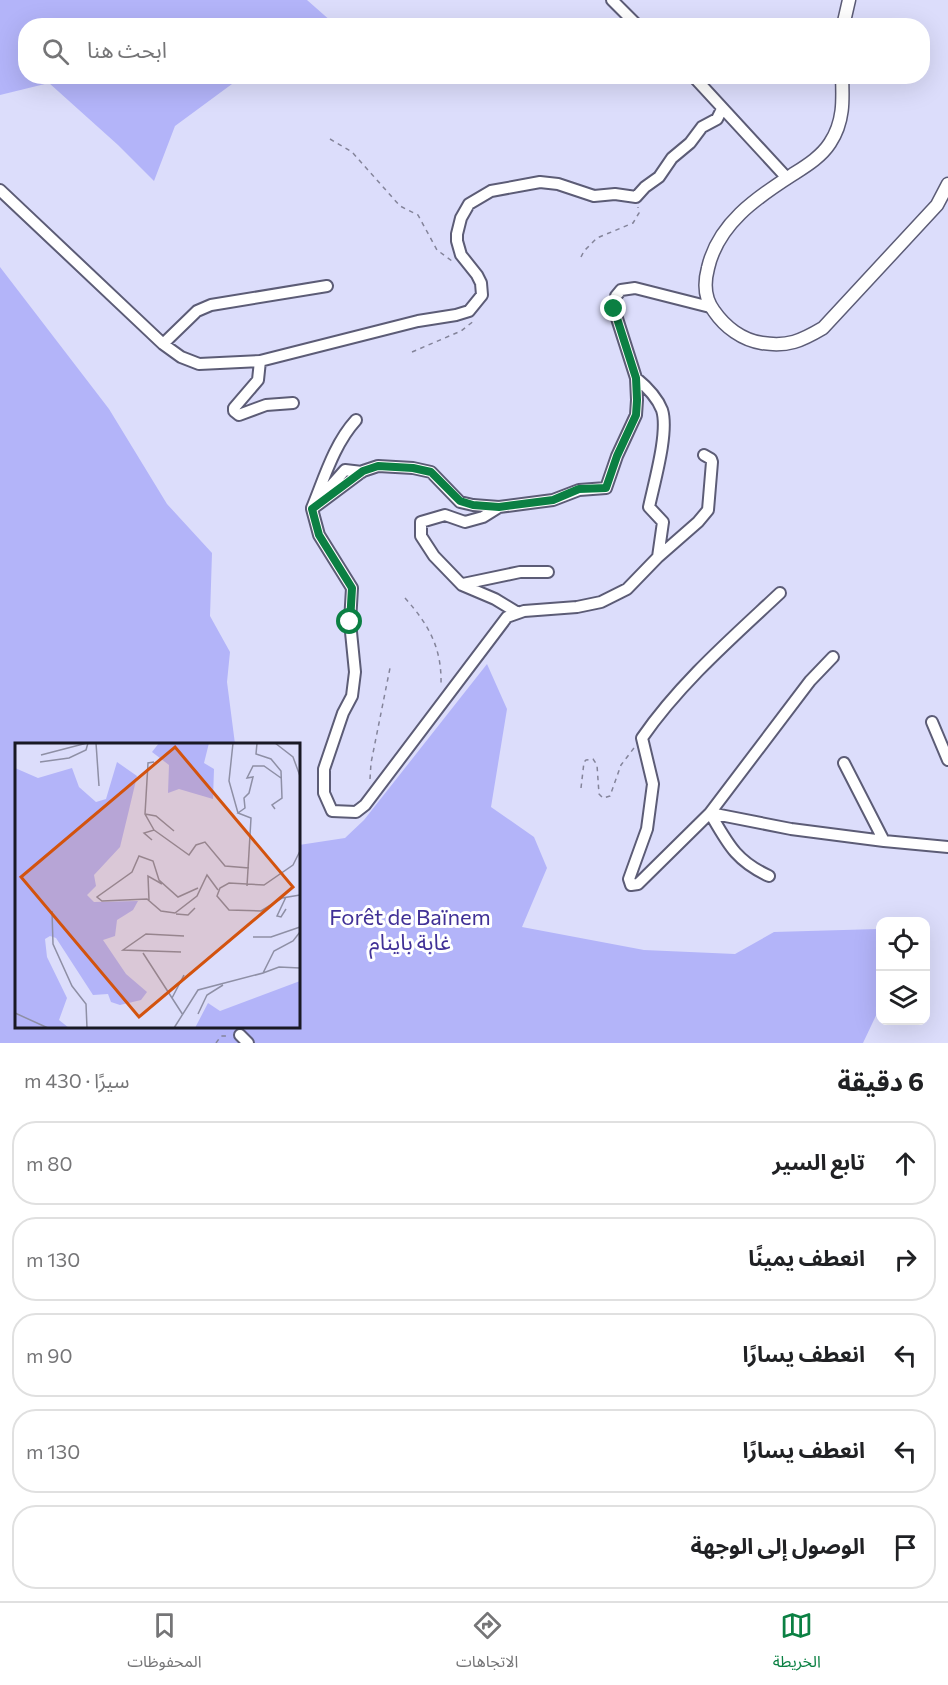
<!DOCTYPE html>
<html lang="ar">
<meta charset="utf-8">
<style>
body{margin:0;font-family:Commissioner,"Noto Sans Arabic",sans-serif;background:#f6f6f6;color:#202124;direction:rtl}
.controls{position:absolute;right:18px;bottom:18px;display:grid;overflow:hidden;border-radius:12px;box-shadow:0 6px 24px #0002}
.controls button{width:54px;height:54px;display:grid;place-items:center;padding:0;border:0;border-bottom:2px solid #e0e0e0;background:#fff;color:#202124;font:30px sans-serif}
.stop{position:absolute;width:18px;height:18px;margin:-14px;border:4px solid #0b8043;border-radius:50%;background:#fff}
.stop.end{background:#0b8043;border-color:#fff;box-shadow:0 2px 6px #0008}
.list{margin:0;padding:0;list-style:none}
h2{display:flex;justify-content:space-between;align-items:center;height:78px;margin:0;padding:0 24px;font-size:26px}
h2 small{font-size:20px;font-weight:400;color:#757577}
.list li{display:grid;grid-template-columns:39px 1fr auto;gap:18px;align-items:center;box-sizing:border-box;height:84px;margin:0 12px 12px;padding:0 12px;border:2px solid #e0e0e0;border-radius:24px}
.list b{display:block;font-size:22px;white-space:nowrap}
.list em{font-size:20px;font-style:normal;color:#757577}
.icon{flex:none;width:33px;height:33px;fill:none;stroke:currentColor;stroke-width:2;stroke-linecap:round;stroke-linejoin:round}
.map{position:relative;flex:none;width:948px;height:1043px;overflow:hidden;direction:ltr}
.search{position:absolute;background:#fff;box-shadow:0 6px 24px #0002;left:18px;right:18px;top:18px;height:66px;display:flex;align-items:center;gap:15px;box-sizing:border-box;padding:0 21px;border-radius:24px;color:#757577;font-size:22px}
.sheet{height:558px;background:#fff}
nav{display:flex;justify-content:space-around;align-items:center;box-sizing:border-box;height:84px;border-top:2px solid #e0e0e0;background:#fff;font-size:16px;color:#757577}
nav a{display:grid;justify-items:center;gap:3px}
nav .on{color:#0b8043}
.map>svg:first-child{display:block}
</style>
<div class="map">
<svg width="948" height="1043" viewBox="0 0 948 1043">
<rect width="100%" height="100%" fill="#dcddfb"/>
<path fill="#b3b4f9" d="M0 0H307L332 22 326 26H26V76L261 77 232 84 175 126 154 181 118 145 49 83 0 95Z
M0 267 109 409 167 504 212 553 210 616 230 652 227 682 235 744H16V1026H298L299 845 345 838 364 820 487 664 507 709 491 807 534 837 547 868 522 927 644 950 735 954 774 932 878 929 880 937V1007L863 1043H0Z"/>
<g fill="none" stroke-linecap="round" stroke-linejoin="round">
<defs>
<path id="minor" d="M612 0 638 26
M693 76 787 178
M0 190 163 344 181 357 199 364 260 361
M163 344 197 311 211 305 327 286
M636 378C647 387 657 397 662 410 669 432 654 483 649 507L663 522 658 557 627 589 601 602 577 607 524 611 507 617 365 805 356 812 332 811 324 793V769L343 713 352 696 355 672 350 622 352 588 319 535 312 509 363 471 378 466 413 468 431 472 460 502 473 505 499 507 553 500 579 490 606 488 617 456 636 415 637 400 636 378 614 309 616 296 621 290 635 288 710 307
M293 403 266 405 239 415 234 411V408L258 380 260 361 418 321 456 315 469 311 482 295 481 283 477 275 461 255 457 241V234L461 218 469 204 491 191 540 182 558 184 594 196 615 194 636 197 645 187 659 177 672 158 690 143 702 127 717 119 722 109
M321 497 345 470 362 472
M499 507 483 517 465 522 445 515 421 522V536L434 556 462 585 495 599 518 613
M312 508C324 479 334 444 356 420
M658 557 698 522 708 510 712 462 711 459 704 455
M463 584 520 572H548
M780 593C732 638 680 683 642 738L653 784 647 829 629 879 631 885 638 884 710 813 810 681 833 657
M932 722 948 760
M844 763 884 841
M710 813 791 829 884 841 948 847
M710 813C728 844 736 861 769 876
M240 1035 248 1043"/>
<path id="tertiary" d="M843 26 849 0
M842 76C843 100 844 122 830 143 821 157 806 166 792 175 756 198 718 224 708 268 704 283 704 298 714 311 725 327 742 340 762 343 788 347 801 341 823 328L937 205 948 184"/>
</defs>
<use href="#minor" stroke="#5c5c76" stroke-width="14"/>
<use href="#tertiary" stroke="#5c5c76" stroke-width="15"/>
<path stroke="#84849a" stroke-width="1.5" stroke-dasharray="4.5 4.5" stroke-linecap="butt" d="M330 139 352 152 400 206 418 215 437 250 452 261
M581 257 584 251 597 238 633 223 639 213 638 207
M412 352 461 331 475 320
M405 598C429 625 442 648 441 685
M370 779 371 763 390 668
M581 788 584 762 586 760 593 759 597 765 599 794 603 798 610 796 621 765 634 748
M216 1043 221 1036H229"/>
<use href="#minor" stroke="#fff" stroke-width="10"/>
<use href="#tertiary" stroke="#fff" stroke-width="12"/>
</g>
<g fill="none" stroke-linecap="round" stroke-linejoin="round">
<path stroke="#0b8043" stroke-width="8" d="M350 622 352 588 319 535 312 509 363 471 378 466 413 468 431 472 460 501 473 505 499 507 553 500 579 489 606 488 617 456 636 415 637 400 636 378 614 309"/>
</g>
<g text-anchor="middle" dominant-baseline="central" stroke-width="6" stroke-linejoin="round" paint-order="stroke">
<g font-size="22" fill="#403096" stroke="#fff">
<text x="410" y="916">Forêt de Baïnem<tspan x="410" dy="25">غابة باينام</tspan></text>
</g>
</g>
<g transform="translate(15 743)">
<rect width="285" height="285" fill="#dcddfb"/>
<path d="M144 0H194L189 20 199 26 198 56 164 46 153 50 154 22 137 9ZM102 19 122 33 113 71 105 104 79 132 81 143 72 152 79 159 123 158 118 167 102 177 100 193 88 197 111 231 132 249 126 257 105 262 96 259 93 251 78 252 41 195 35 193 30 196 32 214 52 255 44 277 54 285H0V25L23 35 57 25 64 44 81 59 91 56ZM285 238V284L180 285 193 260 205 268Z" fill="#b3b4f9"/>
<path fill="none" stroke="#8e8fa5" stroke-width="1.5" d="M81 0 84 43M218 0 214 38 223 70M242 0 241 11 256 16 266 28 267 55 257 62 260 66M260 0 278 14 285 33M26 12 72 0M25 19 54 15 71 7 73 0M139 19 133 20 130 71 139 87M130 71 141 73 159 88M137 97 129 90 139 87 174 112 181 102 190 99 210 123 234 125M285 108 278 122 249 142 214 140 205 145 202 153 214 167 246 168 267 155 285 152M232 143 236 75 223 70 230 65 229 55 234 50 238 34 232 35 238 23H249L266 35M183 145 163 154 144 137 138 118 124 113 117 129 82 154 87 158 132 156 146 168 160 170 182 153 192 132 203 147M271 154 262 173 266 174 271 166M134 157 133 133 147 141M37 168 38 201 57 243 71 261 72 285M161 171 173 172 180 165M238 194H256L285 184M166 209 108 207 131 191 169 193M128 210 168 272M248 230 264 224 285 225M157 255 169 232M0 270 33 285M183 271 192 252 208 242M159 285 183 247 248 230 259 208 278 198 285 189"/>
<path fill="#d3530e" fill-opacity="0.15" stroke="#d3530e" stroke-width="3" d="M160 4 278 144 124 274 6 134Z"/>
<rect width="285" height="285" fill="none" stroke="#191924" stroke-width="3"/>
</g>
</svg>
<div class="controls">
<button><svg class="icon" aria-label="locate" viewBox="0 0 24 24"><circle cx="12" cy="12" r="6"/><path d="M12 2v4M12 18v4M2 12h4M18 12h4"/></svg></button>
<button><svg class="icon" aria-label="layers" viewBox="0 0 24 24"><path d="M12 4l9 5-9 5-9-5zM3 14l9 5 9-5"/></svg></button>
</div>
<div class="stop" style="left:350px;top:622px"></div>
<div class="stop end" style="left:614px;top:309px"></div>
<div class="search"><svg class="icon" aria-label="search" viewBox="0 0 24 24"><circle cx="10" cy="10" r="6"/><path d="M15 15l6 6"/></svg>ابحث هنا</div>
</div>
<section class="sheet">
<h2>6 دقيقة<small>سيرًا · 430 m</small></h2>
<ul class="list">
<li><svg class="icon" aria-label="ahead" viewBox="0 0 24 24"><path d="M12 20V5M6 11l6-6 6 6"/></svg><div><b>تابع السير</b></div><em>80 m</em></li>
<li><svg class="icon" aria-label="right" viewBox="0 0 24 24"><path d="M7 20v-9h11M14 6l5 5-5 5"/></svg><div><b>انعطف يمينًا</b></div><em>130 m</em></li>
<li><svg class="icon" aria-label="left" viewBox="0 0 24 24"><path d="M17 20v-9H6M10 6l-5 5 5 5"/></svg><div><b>انعطف يسارًا</b></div><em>90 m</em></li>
<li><svg class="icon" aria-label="left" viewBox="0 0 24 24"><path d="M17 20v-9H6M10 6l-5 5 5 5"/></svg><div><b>انعطف يسارًا</b></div><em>130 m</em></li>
<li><svg class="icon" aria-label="arrive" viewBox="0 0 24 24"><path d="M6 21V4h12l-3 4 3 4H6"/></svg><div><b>الوصول إلى الوجهة</b></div></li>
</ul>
</section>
<nav>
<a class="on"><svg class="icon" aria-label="map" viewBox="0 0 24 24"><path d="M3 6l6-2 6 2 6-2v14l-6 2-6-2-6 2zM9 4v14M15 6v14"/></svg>الخريطة</a>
<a><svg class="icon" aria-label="directions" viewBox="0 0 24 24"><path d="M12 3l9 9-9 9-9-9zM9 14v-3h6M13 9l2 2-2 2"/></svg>الاتجاهات</a>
<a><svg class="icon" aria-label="saved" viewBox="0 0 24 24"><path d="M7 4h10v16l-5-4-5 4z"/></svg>المحفوظات</a>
</nav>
